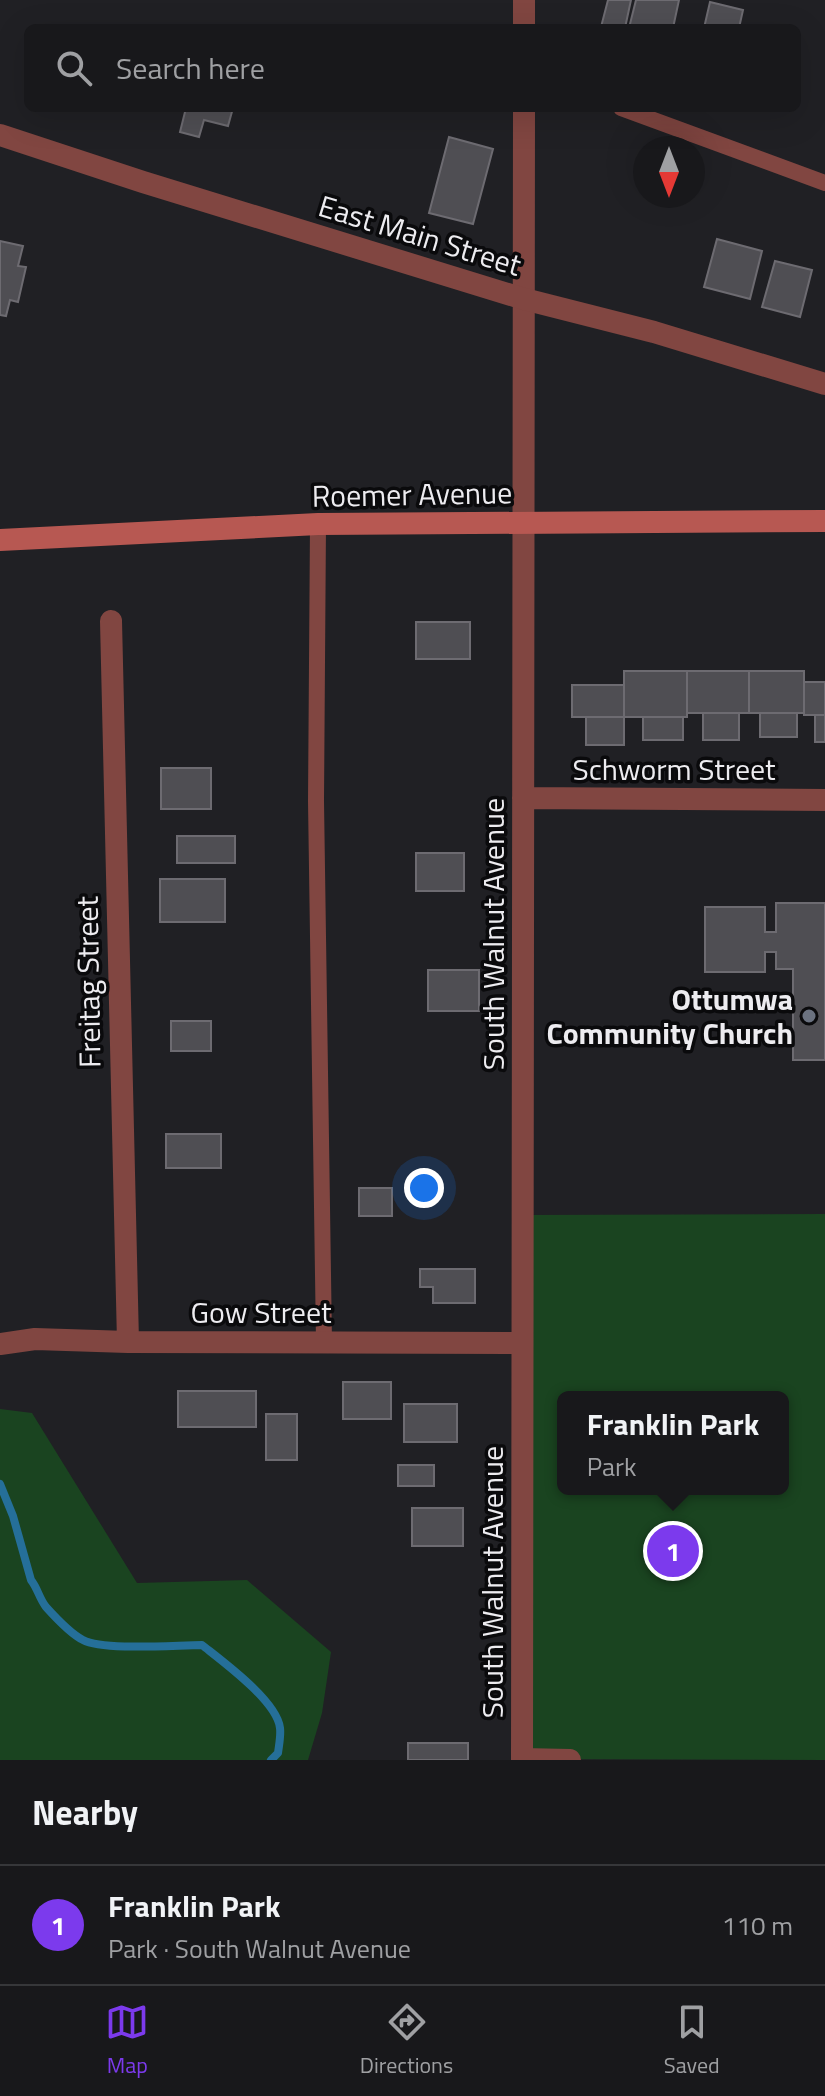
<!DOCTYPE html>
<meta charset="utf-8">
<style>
body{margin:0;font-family:"Titillium Web",sans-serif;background:#212124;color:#f1f3f6}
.compass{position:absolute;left:633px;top:136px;width:72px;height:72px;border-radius:50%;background:#18181b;box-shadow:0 8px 32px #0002;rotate:180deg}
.you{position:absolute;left:424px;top:1188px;width:28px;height:28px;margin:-20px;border:6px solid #fff;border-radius:50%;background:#1a73e8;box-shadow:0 0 0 12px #1a73e833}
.badge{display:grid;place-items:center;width:52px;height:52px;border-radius:50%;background:#7c3aed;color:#fff;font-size:26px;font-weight:700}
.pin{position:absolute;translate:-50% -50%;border:4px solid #fff;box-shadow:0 2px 8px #0006}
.popup{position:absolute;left:557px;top:1391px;width:232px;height:104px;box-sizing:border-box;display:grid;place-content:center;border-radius:12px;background:#18181b;filter:drop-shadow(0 2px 6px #0005);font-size:26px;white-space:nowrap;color:#9fa0a3}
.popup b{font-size:30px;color:#f1f3f6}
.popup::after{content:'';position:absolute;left:50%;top:100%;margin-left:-16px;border:16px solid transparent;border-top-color:#18181b}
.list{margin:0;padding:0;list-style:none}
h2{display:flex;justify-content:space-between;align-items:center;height:104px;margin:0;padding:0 32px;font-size:34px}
h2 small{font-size:26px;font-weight:400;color:#9fa0a3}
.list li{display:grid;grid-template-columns:52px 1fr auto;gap:24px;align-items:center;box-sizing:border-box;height:120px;padding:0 32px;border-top:2px solid #36373a}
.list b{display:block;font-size:30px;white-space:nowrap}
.list p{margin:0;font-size:26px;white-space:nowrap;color:#9fa0a3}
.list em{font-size:26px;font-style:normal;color:#9fa0a3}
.icon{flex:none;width:44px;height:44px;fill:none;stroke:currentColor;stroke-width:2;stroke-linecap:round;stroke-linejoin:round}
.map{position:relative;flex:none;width:825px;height:1760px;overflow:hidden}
.search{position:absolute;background:#18181b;box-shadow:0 8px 32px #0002;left:24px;right:24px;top:24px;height:88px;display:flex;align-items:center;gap:20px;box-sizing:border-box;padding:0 28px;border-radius:12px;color:#9fa0a3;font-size:30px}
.sheet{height:224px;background:#18181b}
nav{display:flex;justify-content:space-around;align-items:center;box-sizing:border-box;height:112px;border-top:2px solid #36373a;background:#18181b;font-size:22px;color:#9fa0a3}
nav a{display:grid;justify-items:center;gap:4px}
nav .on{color:#7c3aed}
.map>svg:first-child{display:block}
</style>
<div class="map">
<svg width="825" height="1760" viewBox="0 0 825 1760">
<rect width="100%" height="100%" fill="#202024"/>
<path fill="#1a4420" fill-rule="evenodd" d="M825 1214V1760L522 1759 523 1215ZM563 1397H783V1489H563Z
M0 1409 32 1413 137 1583 247 1580 331 1652 322 1713 308 1760H0Z"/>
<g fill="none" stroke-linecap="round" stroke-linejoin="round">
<path stroke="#256f99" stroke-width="8" d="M0 1484 13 1516 31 1580C38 1589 39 1598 46 1607 55 1617 71 1634 83 1640 103 1651 176 1645 202 1645 222 1661 277 1701 280 1728 281 1736 279 1745 278 1753L271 1760"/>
</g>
<path fill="#4f4e53" stroke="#6d6b71" stroke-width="2" d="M608 0H631L625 28 601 27Z
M636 0H679L673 28H629Z
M710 2 743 10 739 28H704Z
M186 108H233L228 126 204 120 199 137 180 132Z
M449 137 493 149 473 224 429 213Z
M717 239 762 251 750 299 704 287Z
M0 241 23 246 18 266 26 267 18 302 10 300 6 316 0 315Z
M775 261 812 270 800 317 762 307Z
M416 622H470V659H416Z
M624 671H687V717H624Z
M687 671H749V713H687Z
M749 671H804V713H749Z
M804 682H825V715H804Z
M572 685H624V717H572Z
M703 713H739V740H703Z
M760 713H797V737H760Z
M815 715H825V742H815Z
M586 717H624V745H586Z
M643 717H683V740H643Z
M161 768H211V809H161Z
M177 836H235V863H177Z
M416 853H464V891H416Z
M160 879H225V922H160Z
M776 903H825V1060H793V969H776V952H765V972H705V907H765V932H776Z
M428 970H479V1011H428Z
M171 1021H211V1051H171Z
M166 1134H221V1168H166Z
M359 1188H392V1216H359Z
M420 1269H475V1303H433V1287H420Z
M343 1382H391V1419H343Z
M178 1391H256V1427H178Z
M404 1404H457V1442H404Z
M266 1414H297V1460H266Z
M398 1465H434V1486H398Z
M412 1508H463V1546H412Z
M408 1743H468V1760H408Z"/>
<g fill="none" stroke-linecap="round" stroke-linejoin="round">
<path stroke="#814641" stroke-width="16" d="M621 108 825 183
M318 524 316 801 324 1342"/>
<path stroke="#814641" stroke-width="22" d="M524 0V28
M111 621 128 1342
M523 798 825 800
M0 1344 35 1339 128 1342 522 1343
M522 1759 570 1760
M522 1760 524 108"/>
<path stroke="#814641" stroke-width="22" d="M0 135 143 182 524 299 654 332 825 384"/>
<path stroke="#b75852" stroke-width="22" d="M0 540 318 524 825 521"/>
</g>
<circle fill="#6b7280" stroke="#0a0a0c" stroke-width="3" cx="809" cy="1016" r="8"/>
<g text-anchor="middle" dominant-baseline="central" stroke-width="7" stroke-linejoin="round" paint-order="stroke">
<g font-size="30" fill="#edecf0" stroke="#0a0a0c">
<text transform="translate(420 235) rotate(17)">East Main Street</text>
<text transform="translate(412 494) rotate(-1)">Roemer Avenue</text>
<text x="674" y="769">Schworm Street</text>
<text transform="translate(493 934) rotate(-90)">South Walnut Avenue</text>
<text transform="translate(88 982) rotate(-91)">Freitag Street</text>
<text x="261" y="1312">Gow Street</text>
<text transform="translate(492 1582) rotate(-90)">South Walnut Avenue</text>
</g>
<g font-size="30" font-weight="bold" fill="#edecf0" stroke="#0a0a0c" text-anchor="end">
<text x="793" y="999">Ottumwa<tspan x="793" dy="34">Community Church</tspan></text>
</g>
</g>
</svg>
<svg class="compass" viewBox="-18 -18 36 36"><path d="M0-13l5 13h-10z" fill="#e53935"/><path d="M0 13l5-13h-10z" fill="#9fa0a3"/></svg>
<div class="you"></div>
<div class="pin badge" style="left:673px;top:1551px">1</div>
<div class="popup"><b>Franklin Park</b>Park</div>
<div class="search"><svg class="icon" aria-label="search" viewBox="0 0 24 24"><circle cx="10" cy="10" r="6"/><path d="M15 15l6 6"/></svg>Search here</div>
</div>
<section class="sheet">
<h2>Nearby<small></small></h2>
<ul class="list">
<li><span class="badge">1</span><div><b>Franklin Park</b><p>Park · South Walnut Avenue</p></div><em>110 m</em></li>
</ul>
</section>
<nav>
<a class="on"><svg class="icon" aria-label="map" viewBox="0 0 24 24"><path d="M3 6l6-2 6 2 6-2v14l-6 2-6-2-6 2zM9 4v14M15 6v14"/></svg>Map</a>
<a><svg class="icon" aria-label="directions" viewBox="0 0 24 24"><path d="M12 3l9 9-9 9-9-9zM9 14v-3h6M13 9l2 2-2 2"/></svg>Directions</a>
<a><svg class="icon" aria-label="saved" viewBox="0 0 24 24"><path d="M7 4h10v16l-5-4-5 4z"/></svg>Saved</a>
</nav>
